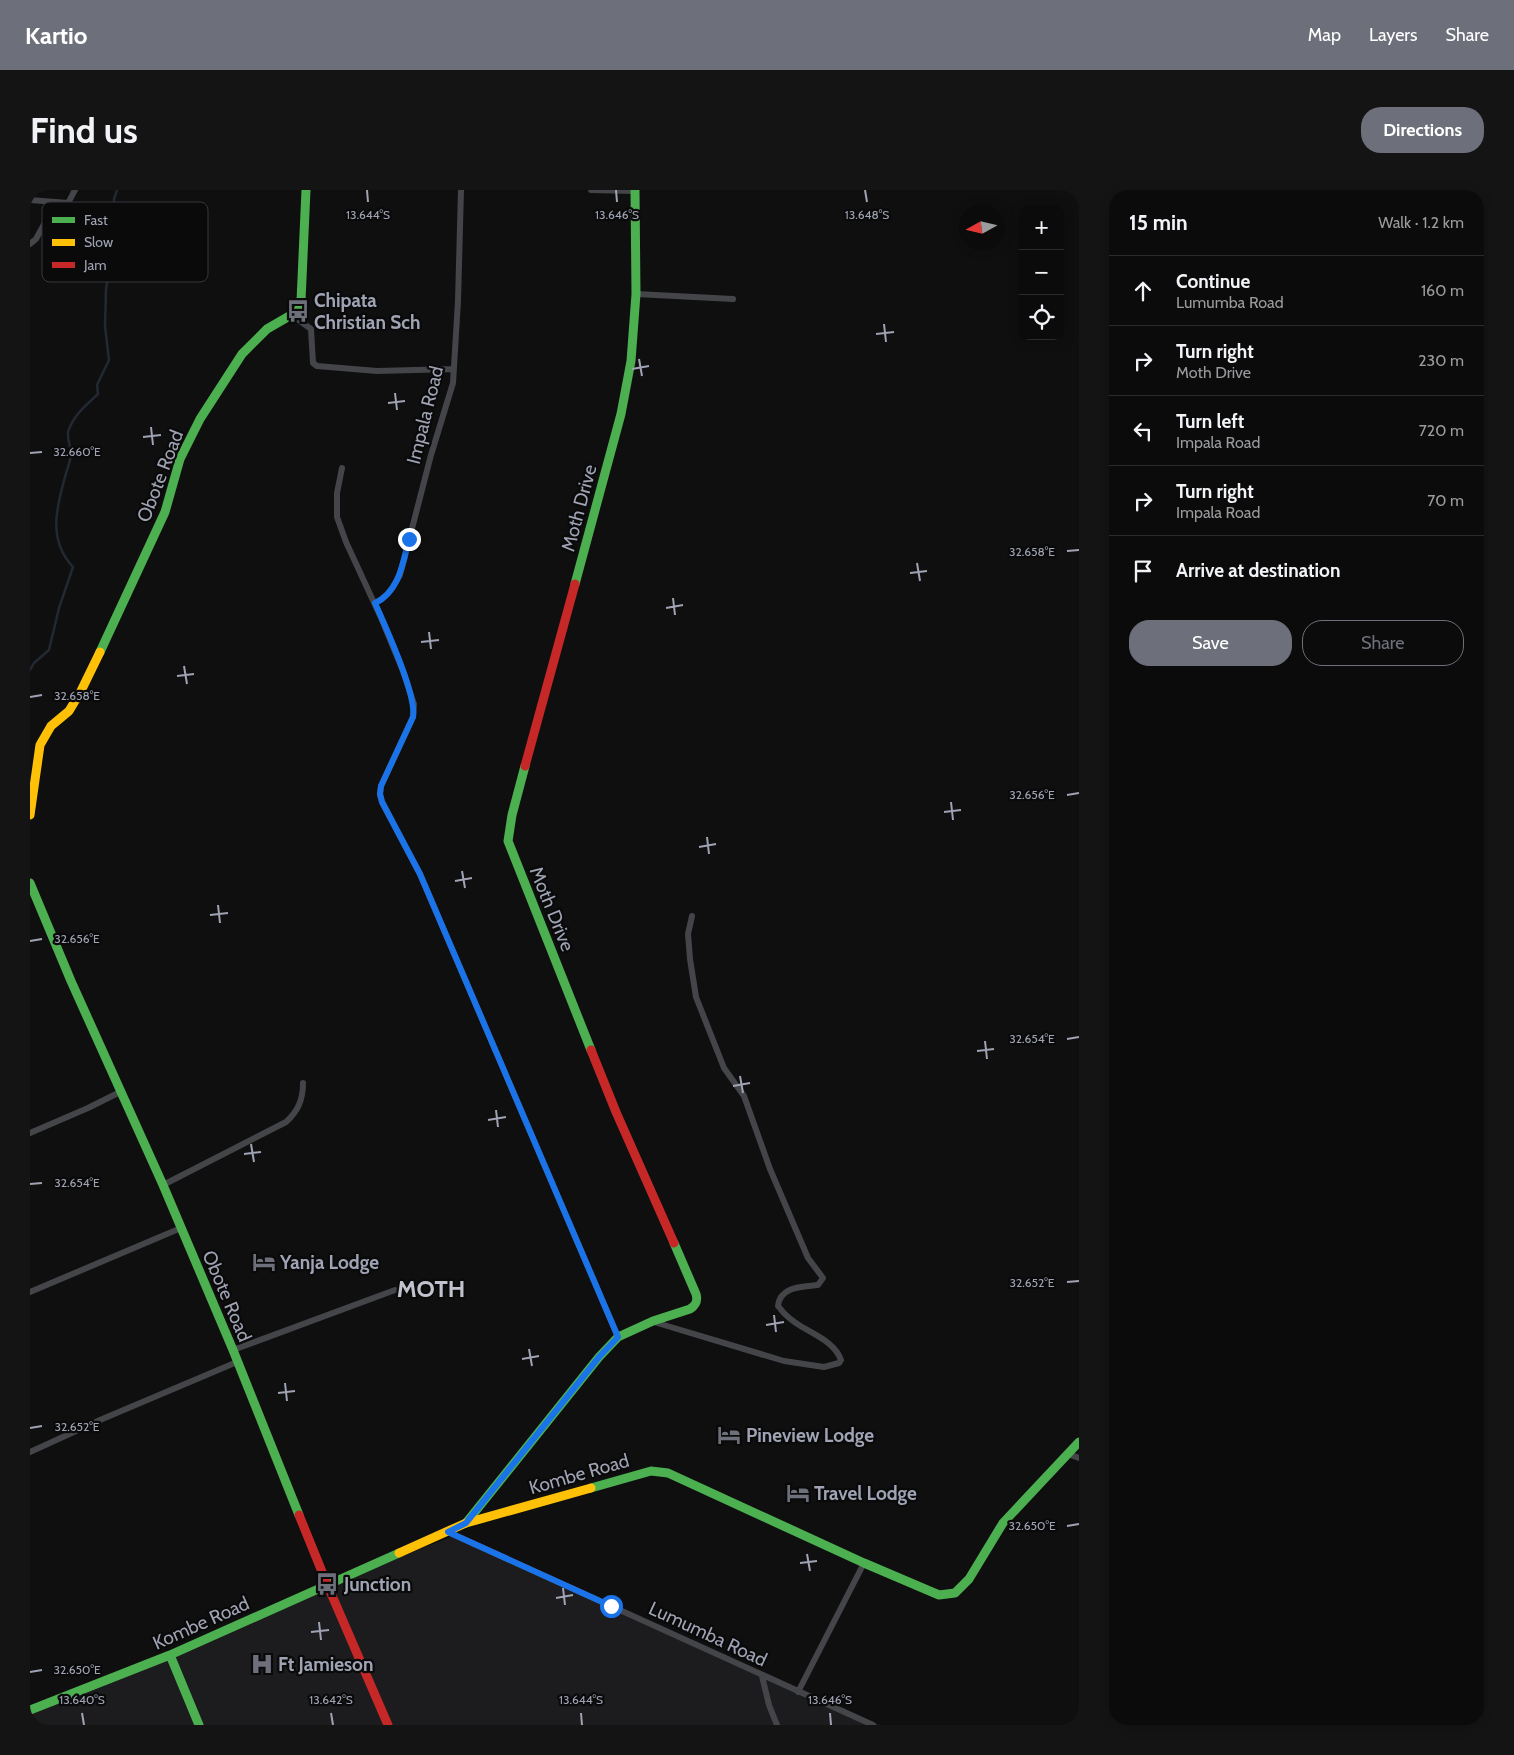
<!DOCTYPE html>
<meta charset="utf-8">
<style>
body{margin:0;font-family:Cabin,sans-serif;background:#141415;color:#f1f3f6}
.controls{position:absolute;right:15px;top:15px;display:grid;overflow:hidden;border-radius:10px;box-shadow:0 2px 12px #0003}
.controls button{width:45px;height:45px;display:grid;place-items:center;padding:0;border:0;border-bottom:1px solid #2b2b2d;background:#0b0b0c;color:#f1f3f6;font:25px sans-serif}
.compass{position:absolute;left:929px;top:15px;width:45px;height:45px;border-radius:50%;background:#0b0b0c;box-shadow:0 2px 12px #0003;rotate:262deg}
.stop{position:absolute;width:15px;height:15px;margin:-11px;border:4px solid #1a73e8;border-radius:50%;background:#fff}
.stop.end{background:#1a73e8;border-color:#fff;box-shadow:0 1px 5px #0008}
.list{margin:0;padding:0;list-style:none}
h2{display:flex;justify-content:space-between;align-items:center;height:65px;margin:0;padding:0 20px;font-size:21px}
h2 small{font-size:16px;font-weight:400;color:#9a9b9d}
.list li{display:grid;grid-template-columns:32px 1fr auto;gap:15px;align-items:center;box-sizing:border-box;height:70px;padding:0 20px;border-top:1px solid #2b2b2d}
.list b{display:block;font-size:19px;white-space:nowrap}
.list p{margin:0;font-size:16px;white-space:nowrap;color:#9a9b9d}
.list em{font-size:16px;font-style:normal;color:#9a9b9d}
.actions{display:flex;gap:10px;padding:15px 20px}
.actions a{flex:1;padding:11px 0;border:1px solid #6d6f7a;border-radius:20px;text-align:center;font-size:18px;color:#6d6f7a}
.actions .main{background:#6d6f7a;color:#fff}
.icon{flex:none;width:28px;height:28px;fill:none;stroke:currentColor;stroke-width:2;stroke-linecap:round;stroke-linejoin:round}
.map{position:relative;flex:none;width:1049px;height:1535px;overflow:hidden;border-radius:20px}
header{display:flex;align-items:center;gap:30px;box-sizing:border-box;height:70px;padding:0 25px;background:#6d6f7a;color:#fff}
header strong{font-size:24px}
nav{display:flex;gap:28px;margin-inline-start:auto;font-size:18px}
.intro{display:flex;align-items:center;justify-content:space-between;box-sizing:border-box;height:120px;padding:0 30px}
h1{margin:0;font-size:35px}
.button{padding:12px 22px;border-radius:20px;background:#6d6f7a;color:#fff;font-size:18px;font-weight:700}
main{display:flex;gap:30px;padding:0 30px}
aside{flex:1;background:#0b0b0c;border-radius:20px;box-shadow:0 2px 12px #0003}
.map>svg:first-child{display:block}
</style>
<header>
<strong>Kartio</strong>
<nav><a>Map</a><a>Layers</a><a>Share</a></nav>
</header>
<div class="intro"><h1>Find us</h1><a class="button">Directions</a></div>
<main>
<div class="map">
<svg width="1049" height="1535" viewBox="0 0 1049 1535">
<rect width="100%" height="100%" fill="#0f0f10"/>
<path fill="#1c1c1e" d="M429 1344 850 1535H0V1519L287 1398Z"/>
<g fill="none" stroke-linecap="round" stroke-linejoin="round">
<path stroke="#232932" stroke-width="2.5" d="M0 480 4 473 19 460 29 418 43 377C18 350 26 319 35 287 37 280 40 272 41 265 42 257 35 247 39 239 45 224 56 215 68 204L67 195 79 170 75 136 76 100 80 68 84 9 87 0"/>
<path stroke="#444549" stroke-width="6" d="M561 0 605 1
M0 10 38 13
M0 54 6 49 18 27C22 24 26 24 30 22 37 18 41 7 45 0
M606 104 703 109
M262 125 281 139 283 173 287 176 347 181 424 179
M312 278 307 303V327L316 352 352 430 373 481 384 514 383 527 351 596 350 604 352 612 390 684 588 1147
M345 413C358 407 363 397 370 385L401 265 423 193 428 111 431 0
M0 943 58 918 92 901
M133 995 256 932C268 921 273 910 273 893
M0 1102 151 1038
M624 1132 754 1171 794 1177 809 1173 811 1170C803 1147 772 1142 756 1125 753 1123 751 1119 748 1116 750 1096 772 1097 788 1095L793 1088 778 1068 740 979 714 906 694 878 666 807 660 769 658 744 662 726
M203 1160 365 1100
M0 1262 70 1230 207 1172
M1038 1264 1049 1268
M418 1342 843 1535
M732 1486 739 1515 747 1535
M768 1502 834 1373"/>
<path stroke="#4caf50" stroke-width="9" d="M545 394 591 224 601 171 606 104 605 0
M70 462 135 322 150 269 170 229 212 164 237 139 268 121 271 111 276 0
M495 576 482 625 478 651 561 860
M0 693 41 791 133 995 203 1160 269 1325
M561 1298 621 1281 638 1283 834 1373 909 1405 925 1403 939 1389 973 1333 1049 1252
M436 1333 569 1167 588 1147 623 1131 660 1119C666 1115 668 1111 666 1104L644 1053
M140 1465 169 1535
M0 1520 140 1465 369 1363"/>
<path stroke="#ffc107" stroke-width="9" d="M0 625 10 555 21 536 39 521 51 501 70 462
M369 1363 436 1333 561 1298"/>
<path stroke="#c62828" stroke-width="9" d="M495 576 545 394
M561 860 586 922 644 1053
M269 1325 297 1394 358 1535"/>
</g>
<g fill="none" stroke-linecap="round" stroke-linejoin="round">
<path stroke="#1a73e8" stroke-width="6" d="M379 349C373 373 369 402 345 413 355 436 387 505 383 527L351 596 350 604 352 612 390 684 588 1147 569 1167 436 1333 418 1342 581 1416"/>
</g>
<path fill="none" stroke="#9fa3b3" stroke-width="2" d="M337 0 338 12M586 0 587 12M835 0 837 12M854 134 856 152M846 144 864 142M609 169 612 186M602 179 619 176M365 203 367 220M358 213 375 211M121 237 123 255M113 247 131 245M0 263 12 262M1037 361 1049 360M887 373 890 391M880 383 897 381M643 408 645 425M636 418 653 415M399 442 401 459M391 452 409 450M154 476 157 494M147 486 164 484M0 507 12 505M1037 605 1049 603M921 612 923 630M914 622 931 620M677 647 679 664M669 657 686 654M432 681 435 698M425 691 442 688M188 715 190 733M180 725 198 723M0 751 12 749M1037 849 1049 847M955 851 957 869M947 861 964 859M710 886 713 903M703 896 720 893M466 920 468 937M458 930 476 927M221 954 224 972M214 964 231 962M0 994 12 993M1037 1092 1049 1091M744 1125 746 1142M736 1135 754 1132M499 1159 502 1176M492 1169 509 1166M255 1193 257 1211M248 1203 265 1201M0 1238 12 1236M1037 1336 1049 1334M777 1364 780 1381M770 1373 787 1371M533 1398 535 1415M526 1408 543 1405M289 1432 291 1450M281 1442 299 1440M0 1482 12 1480M52 1523 54 1535M301 1523 303 1535M551 1523 552 1535M800 1523 801 1535"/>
<defs>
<symbol id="bus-bare" viewBox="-9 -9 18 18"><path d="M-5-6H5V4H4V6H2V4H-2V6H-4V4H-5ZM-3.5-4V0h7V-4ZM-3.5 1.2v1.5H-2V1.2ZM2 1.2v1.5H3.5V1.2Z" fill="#6d6f7a" stroke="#0a0a0b" stroke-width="2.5" paint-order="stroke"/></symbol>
<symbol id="hotel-bare" viewBox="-9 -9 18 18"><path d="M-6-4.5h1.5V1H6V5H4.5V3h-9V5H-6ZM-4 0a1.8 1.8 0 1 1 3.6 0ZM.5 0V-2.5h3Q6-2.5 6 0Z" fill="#6d6f7a" stroke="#0a0a0b" stroke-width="2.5" paint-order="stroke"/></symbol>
<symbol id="hospital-bare" viewBox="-9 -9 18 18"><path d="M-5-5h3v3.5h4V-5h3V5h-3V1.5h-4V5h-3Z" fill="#6d6f7a" stroke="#0a0a0b" stroke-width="2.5" paint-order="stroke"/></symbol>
</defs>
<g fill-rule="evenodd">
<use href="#bus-bare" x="252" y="105" width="32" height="32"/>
<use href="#hotel-bare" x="218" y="1056" width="32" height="32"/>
<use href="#hotel-bare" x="683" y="1229" width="32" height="32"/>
<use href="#hotel-bare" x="752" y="1287" width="32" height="32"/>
<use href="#bus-bare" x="281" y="1378" width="32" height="32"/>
<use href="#hospital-bare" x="216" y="1458" width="32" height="32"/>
</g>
<g text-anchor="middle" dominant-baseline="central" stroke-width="4.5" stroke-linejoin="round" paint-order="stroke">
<g font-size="19" font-weight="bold" fill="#9fa3b3" stroke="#0a0a0b" text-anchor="start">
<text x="284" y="110">Chipata<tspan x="284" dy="22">Christian Sch</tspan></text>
<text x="250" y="1072">Yanja Lodge</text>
<text x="716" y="1245">Pineview Lodge</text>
<text x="784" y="1303">Travel Lodge</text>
<text x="314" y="1394">Junction</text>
<text x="248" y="1474">Ft Jamieson</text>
</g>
<g font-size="19" fill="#9fa3b3" stroke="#0a0a0b">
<text transform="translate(395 225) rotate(-76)">Impala Road</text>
<text transform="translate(130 286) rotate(-69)">Obote Road</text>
<text transform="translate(549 318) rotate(-75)">Moth Drive</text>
<text transform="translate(522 719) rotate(68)">Moth Drive</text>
<text transform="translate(197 1106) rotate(67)">Obote Road</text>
<text transform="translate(549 1284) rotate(-16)">Kombe Road</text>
<text transform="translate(171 1433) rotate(-24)">Kombe Road</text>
<text transform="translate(678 1444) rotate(25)">Lumumba Road</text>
</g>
<g font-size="24" font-weight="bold" fill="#c0c2ce" stroke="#0a0a0b">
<text x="401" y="1098">MOTH</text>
</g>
</g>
<rect x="12" y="12" width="166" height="80" rx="8" fill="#0a0a0b" stroke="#37383d" stroke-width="1"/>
<rect x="22" y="27" width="23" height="6" fill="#4caf50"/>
<rect x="22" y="49" width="23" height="7" fill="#ffc107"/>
<rect x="22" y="72" width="23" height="6" fill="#c62828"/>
<g font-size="14" fill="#9fa3b3">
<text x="54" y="35">Fast</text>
<text x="54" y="57">Slow</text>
<text x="54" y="80">Jam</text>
</g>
<g font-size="12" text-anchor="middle" fill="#9fa3b3" stroke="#0a0a0b" stroke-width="4.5" stroke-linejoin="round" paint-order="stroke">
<text x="338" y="29">13.644°S</text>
<text x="587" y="29">13.646°S</text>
<text x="837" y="29">13.648°S</text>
<text x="47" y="266">32.660°E</text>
<text x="1002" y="366">32.658°E</text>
<text x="47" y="510">32.658°E</text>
<text x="1002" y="609">32.656°E</text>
<text x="47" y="753">32.656°E</text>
<text x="1002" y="853">32.654°E</text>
<text x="47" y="997">32.654°E</text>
<text x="1002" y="1097">32.652°E</text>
<text x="47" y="1241">32.652°E</text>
<text x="1002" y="1340">32.650°E</text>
<text x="47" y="1484">32.650°E</text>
<text x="52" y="1514">13.640°S</text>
<text x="301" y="1514">13.642°S</text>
<text x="551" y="1514">13.644°S</text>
<text x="800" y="1514">13.646°S</text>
</g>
</svg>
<div class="controls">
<button>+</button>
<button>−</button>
<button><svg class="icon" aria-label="locate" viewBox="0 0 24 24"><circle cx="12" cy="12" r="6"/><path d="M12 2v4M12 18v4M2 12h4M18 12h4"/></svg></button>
</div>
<svg class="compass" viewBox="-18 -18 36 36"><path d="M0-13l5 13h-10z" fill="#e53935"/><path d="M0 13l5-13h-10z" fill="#9a9b9d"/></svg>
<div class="stop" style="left:581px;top:1416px"></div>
<div class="stop end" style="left:379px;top:349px"></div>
</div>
<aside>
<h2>15 min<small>Walk · 1.2 km</small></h2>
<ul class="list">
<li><svg class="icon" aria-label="ahead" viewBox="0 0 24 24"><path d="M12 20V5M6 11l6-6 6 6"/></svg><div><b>Continue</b><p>Lumumba Road</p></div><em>160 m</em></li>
<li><svg class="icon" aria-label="right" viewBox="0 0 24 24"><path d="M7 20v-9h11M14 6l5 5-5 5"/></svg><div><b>Turn right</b><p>Moth Drive</p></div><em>230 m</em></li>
<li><svg class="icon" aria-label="left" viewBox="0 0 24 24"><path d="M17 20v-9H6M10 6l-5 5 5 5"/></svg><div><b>Turn left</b><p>Impala Road</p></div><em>720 m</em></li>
<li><svg class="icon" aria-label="right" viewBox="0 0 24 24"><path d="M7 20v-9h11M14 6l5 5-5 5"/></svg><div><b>Turn right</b><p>Impala Road</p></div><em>70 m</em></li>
<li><svg class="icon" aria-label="arrive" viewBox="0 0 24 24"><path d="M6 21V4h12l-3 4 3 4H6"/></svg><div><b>Arrive at destination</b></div></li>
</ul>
<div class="actions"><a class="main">Save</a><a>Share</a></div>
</aside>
</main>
